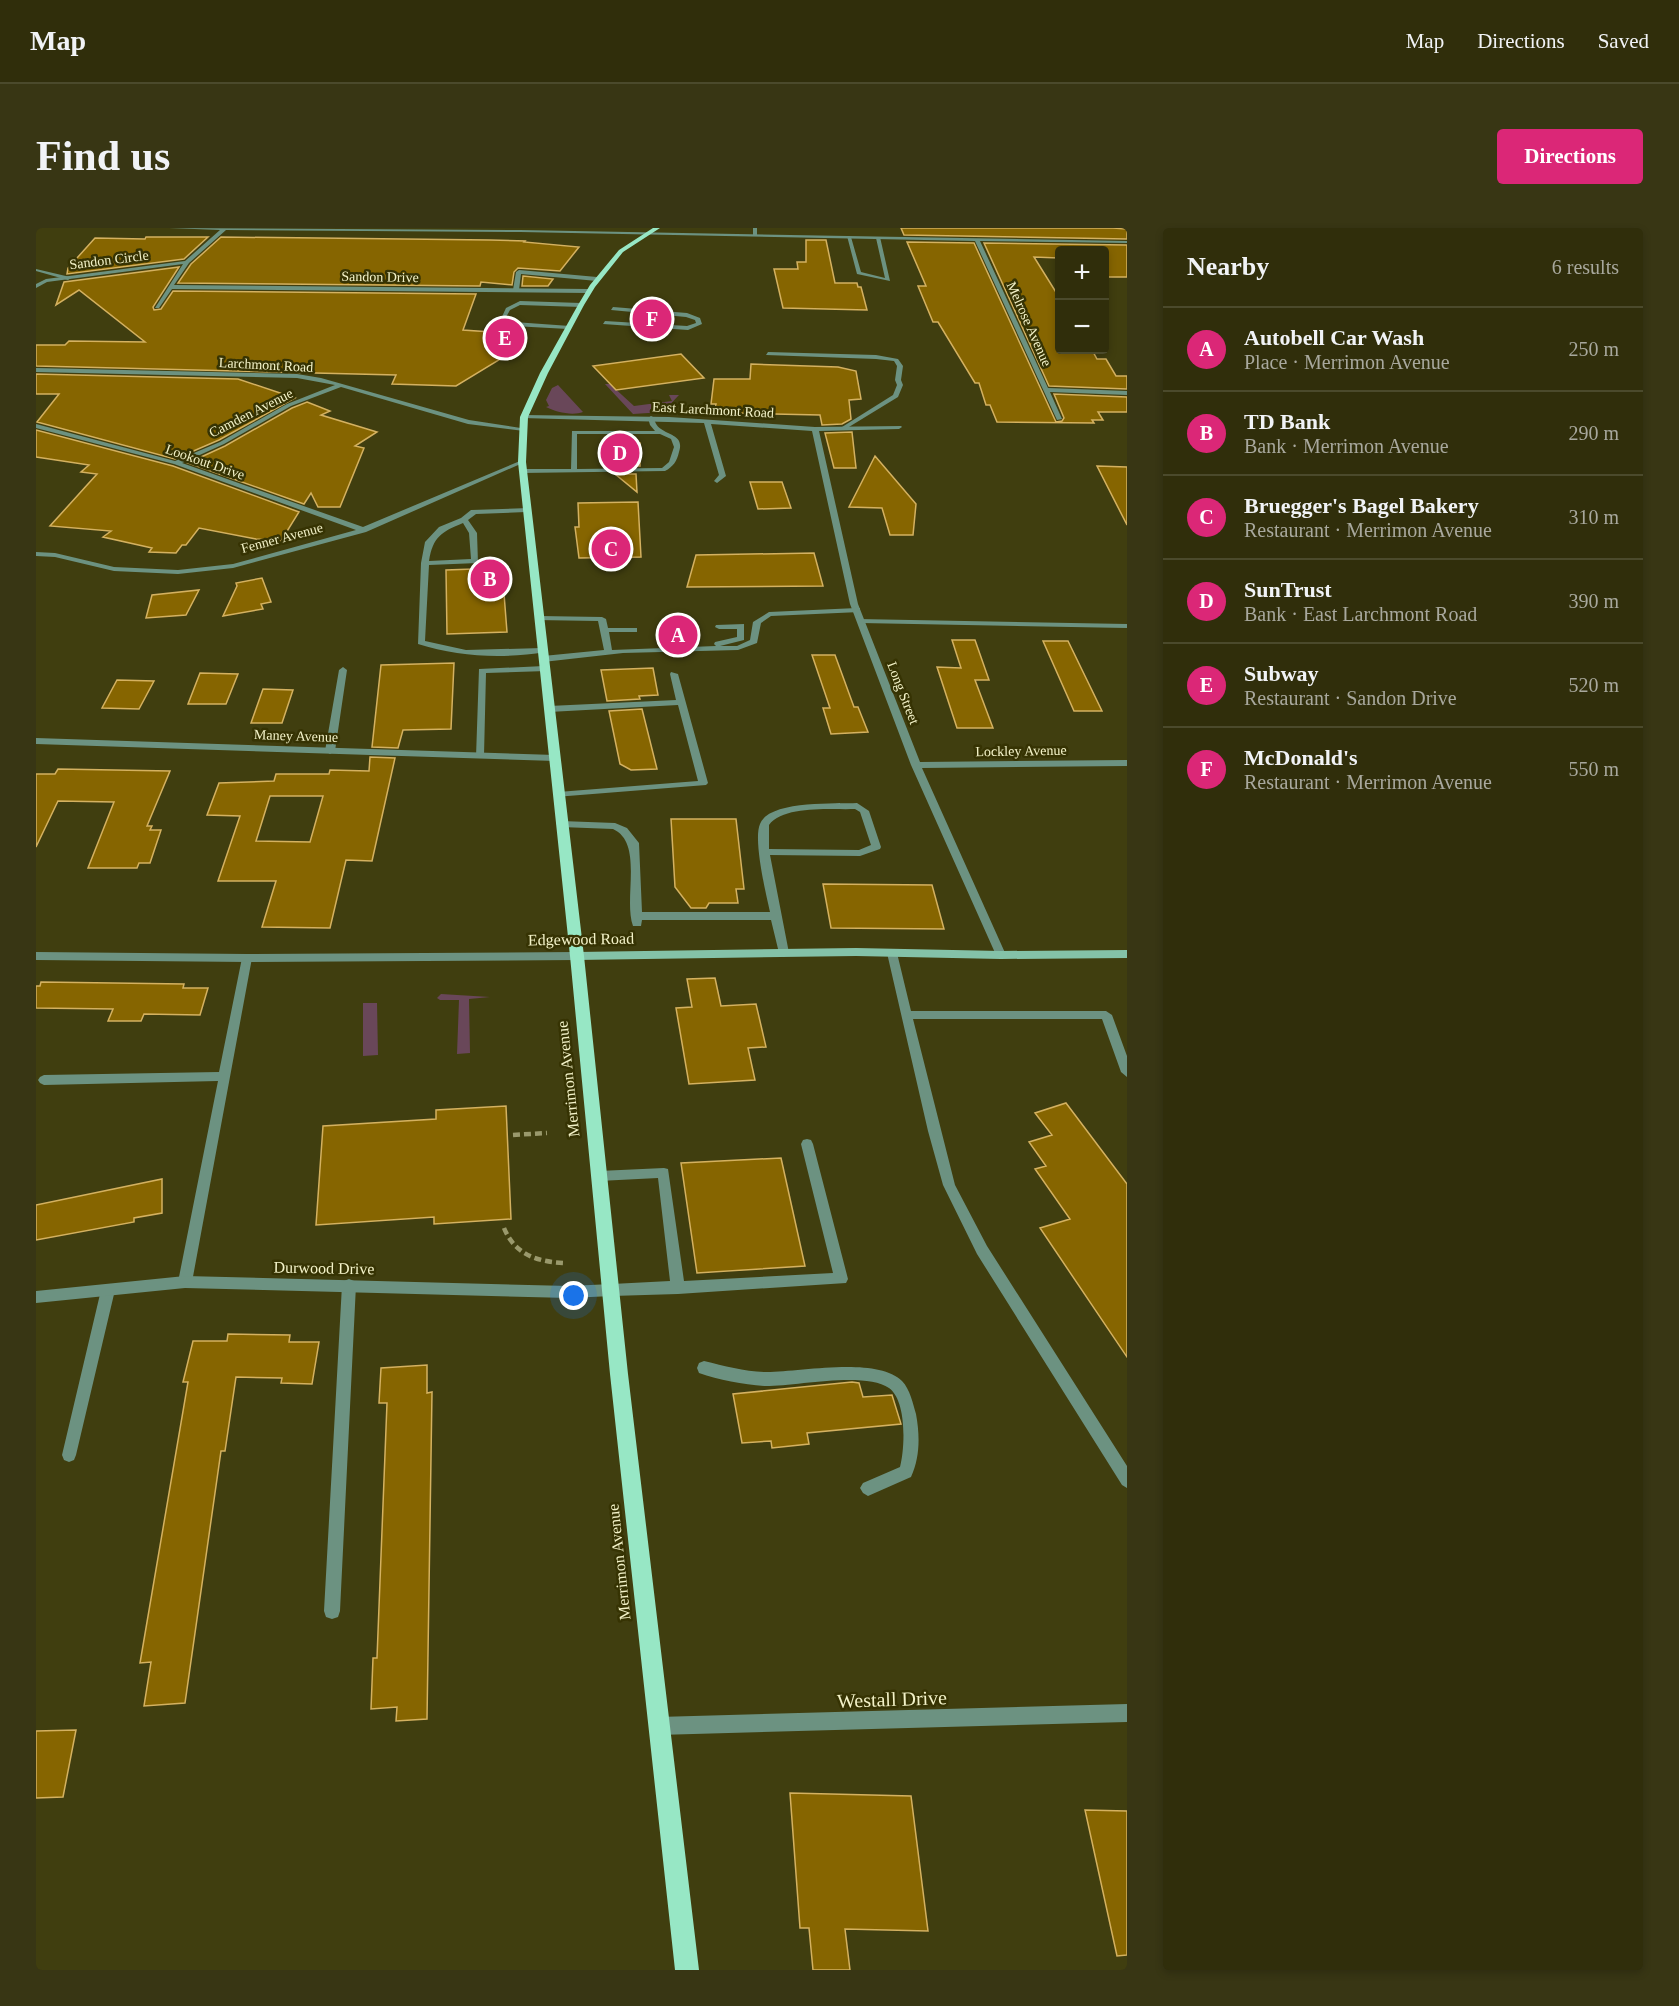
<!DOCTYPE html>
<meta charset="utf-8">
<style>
body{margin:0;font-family:Georgia,serif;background:#383614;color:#f1f3f6}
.controls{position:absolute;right:18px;top:18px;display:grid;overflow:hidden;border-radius:6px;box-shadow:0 3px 9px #0003}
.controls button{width:54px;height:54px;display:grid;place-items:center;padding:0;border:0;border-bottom:2px solid #4b4a2c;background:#302e0b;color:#f1f3f6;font:30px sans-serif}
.you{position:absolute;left:538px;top:1068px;width:21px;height:21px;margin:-15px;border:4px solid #fff;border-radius:50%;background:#1a73e8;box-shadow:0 0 0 9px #1a73e833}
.badge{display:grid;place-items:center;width:39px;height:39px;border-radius:50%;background:#db2777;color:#fff;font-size:20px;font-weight:700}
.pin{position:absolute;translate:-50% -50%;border:3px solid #fff;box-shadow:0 2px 6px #0006}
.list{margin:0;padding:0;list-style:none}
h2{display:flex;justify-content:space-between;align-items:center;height:78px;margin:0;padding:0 24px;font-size:26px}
h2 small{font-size:20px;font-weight:400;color:#a8a89d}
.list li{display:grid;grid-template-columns:39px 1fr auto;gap:18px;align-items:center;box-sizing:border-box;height:84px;padding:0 24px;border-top:2px solid #4b4a2c}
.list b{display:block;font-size:22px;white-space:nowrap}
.list p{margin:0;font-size:20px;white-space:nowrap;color:#a8a89d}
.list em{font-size:20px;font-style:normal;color:#a8a89d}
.map{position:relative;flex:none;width:1091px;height:1742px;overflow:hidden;border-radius:6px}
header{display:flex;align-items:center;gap:36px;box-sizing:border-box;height:84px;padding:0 30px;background:#302e0b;border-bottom:2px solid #4b4a2c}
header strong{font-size:28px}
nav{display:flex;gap:33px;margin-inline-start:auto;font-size:21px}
.intro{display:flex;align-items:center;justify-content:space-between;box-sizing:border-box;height:144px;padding:0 36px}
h1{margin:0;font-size:42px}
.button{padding:15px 27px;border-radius:6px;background:#db2777;color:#fff;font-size:21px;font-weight:700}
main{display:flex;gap:36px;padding:0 36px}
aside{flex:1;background:#302e0b;border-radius:6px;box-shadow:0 3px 9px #0003}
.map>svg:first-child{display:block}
</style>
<header>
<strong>Map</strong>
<nav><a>Map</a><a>Directions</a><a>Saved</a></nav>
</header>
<div class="intro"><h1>Find us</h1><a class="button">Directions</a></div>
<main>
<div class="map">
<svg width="1091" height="1742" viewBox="0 0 1091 1742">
<rect width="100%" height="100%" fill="#403e0f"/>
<path fill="#694759" d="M569 156H574L598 178 636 173 633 167H643L627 184 597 186Z
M522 157 547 184C536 188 520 184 510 179L513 178 510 172 516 160Z
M405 766 454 769 433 771 434 825 421 826 423 772H404L401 770Z
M327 775H341L342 827 327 828Z"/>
<path fill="#866500" stroke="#d4b160" stroke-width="1.5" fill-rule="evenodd" d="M865 0H1077L1091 1V11L868 7Z
M110 9H172L148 31 31 46 32 40 59 10 109 11Z
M185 9 454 12 489 13 488 14 543 19 524 43 482 40 478 44 476 57 445 54 444 58 142 55 155 36Z
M770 12H790L799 55H821L822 59H825L831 82 747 80 738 41H762L761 34H770Z
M871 14 938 15 1020 194 1026 193 1028 190 1018 166 1091 169V184H1062L1067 192H1056L1058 195 961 194 954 177H950L943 155H939L902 94H897L882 58H890Z
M948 15 1091 17V49H1072L1068 44V22H1023V30L998 29 1023 69V122H1056L1061 131H1070L1080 148H1091V161L1013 158Z
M143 39 117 79 118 82 125 81 137 63 440 66 427 102 484 106 476 124 420 158 356 156 360 147 0 138V117H29L33 113 109 114 43 62 20 77 28 54Z
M487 48 517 51 512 58H486Z
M645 126 668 150 580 162 557 138Z
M715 136 802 139 820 143 825 171 813 172 815 191 806 196 786 197 784 187 697 185 679 182 680 176H675L678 151H714Z
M0 146 202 151 259 170 183 212 139 231 1 194 23 166H0Z
M271 174 294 183 285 187 341 204 319 218 328 220 304 279H282L275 265 268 276 152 235 189 218 256 180Z
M0 202 137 238 263 284 245 313 220 311 163 300 150 317H146L140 325 113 324 116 320 67 309 75 303 14 298 61 246 45 244 53 237 0 229Z
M816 204 820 240H798L789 205Z
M567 215H604V238H570L568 236Z
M839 228 880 276 877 307H854L846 280 813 279Z
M1061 238 1091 239V297Z
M579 246H600L601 264Z
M714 254H746L755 280 722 281Z
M602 274 605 329 543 330 539 299H543L542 275Z
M778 325 787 358 651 359 660 327Z
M466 340 471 404 411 406 410 342Z
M226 350 235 374 225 376 227 381 187 388 201 358 200 355Z
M163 362 150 387 110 390 116 367Z
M916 412H939L953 452H939L957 500H921L901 439 925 440Z
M1007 413H1032L1066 483H1038Z
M776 427H799L818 479H822L832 504 795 506 787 480H794Z
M418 435 415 501 367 502 362 520 336 519 345 437Z
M617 440 622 467 603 468 604 471 571 473 565 442Z
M164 445 202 446 190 476H152Z
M81 452 118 453 103 481 66 480Z
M227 461 257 462 246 495H215Z
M606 481 621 541 595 542 584 536 573 483Z
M334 529 359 530 336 633 310 632 294 700 226 699 240 653H182L204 588 171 587 183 555 238 553 240 546H293L294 542 333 543ZM234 568H287L274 614 220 613Z
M22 541 134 543 111 598H116L114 602H125L114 635H103L101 640H52L78 574 22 573 0 619V546H19Z
M635 591H700L708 661H700L702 675H673L670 680H655L639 659Z
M787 656 896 657 908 701 795 700Z
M679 750 685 778 720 776 730 819 712 820 719 852 653 856 640 780 656 779 651 751Z
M5 754 148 756 147 760H172L164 787 108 786 105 793H72L77 781 0 780V758H4Z
M1030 875 1091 956V1129L1004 1000 1034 991 999 941 1010 938 993 914 1016 907 999 885Z
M470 878 475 991 398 996V989L280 997 287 898 400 891V882Z
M745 930 769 1038 661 1045 645 935Z
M126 951V985L98 990V994L0 1012V977Z
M192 1106 254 1107 253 1114H283L276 1156 245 1155 246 1150 200 1149 189 1223H185L149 1475 108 1478 115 1434 104 1435 152 1154H147L157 1113H191Z
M391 1137V1165L396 1164 391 1491 360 1493 361 1479 335 1481 337 1430H341L351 1175H343L345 1140Z
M816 1154 823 1155 827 1169 856 1167 865 1196 771 1205 773 1216 736 1220 735 1213 706 1215 697 1166Z
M40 1502 27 1569 0 1570V1503Z
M754 1565 875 1568 892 1703 809 1701 814 1742H777L773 1700H764Z
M1049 1582 1091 1583V1727L1081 1728Z"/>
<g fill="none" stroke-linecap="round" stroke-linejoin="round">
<path stroke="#9a996c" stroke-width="4.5" stroke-dasharray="7 4" stroke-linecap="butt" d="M477 907 511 905
M468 1000C479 1027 502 1034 529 1035"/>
<path fill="#6c9281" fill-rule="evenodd" d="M717 0H721V8L717 7Z
M811 8 815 9 825 44 849 50 840 10 844 9 854 53 821 46Z
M0 41 34 49 35 50 32 52 0 43Z
M483 42 561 49 564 51 561 53 485 46 483 62 480 64 477 62 480 44Z
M484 73 545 75 548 77 545 79 484 77 474 82 469 91 478 94 534 98 532 101 477 98 464 93 470 80Z
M577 79 651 85 664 90 666 96 652 102 567 96 569 93 651 98 660 95 659 92 650 89 575 82Z
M732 124 840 127 862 131 867 138 865 152 867 157 862 169 808 202 805 200 806 199 857 167 861 157 859 152 861 138 858 133 840 131 730 127Z
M615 188 617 189C619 193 620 198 625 201 635 208 648 208 643 224 641 233 637 239 629 243L486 245 483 243 486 241H535L536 203H619L614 197 612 190ZM541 206H624L635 211 638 219 633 234 626 240 541 241Z
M493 280 494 282 490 284 440 286 432 292 441 305 442 335 393 337 389 413 430 422 506 420H509V424C468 431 422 429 382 416L385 335 389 314 403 299 425 290 435 282ZM427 295 433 305 435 331 393 333C397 309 405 304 427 295Z
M821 380H824V384L735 388 725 395 721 415 702 422 587 425 507 434 503 431 507 428 568 422 562 393 500 392V388H503L566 389 570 391 572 400H601V404H573L576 422 680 418 678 416 679 414 701 409V401H683L679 399 680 397 708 396V412L684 418H701L714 412 717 394 733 384Z
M822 391 1091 396V400L825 395H822Z
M508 438 511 439V443L450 445 448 527 446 529H440L443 441Z
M307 439 311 442 299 523 294 526 289 523 303 442Z
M635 444 642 446 672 555 670 557 519 569V565L522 564 662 553 642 477 513 484 509 481 513 478 640 472 634 446Z
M821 575 833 583 845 619 844 621 824 628 734 627 753 725 748 729 743 725 735 692H606L605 698H597C587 671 608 615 577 601L525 599 520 596 525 593 579 595 591 600 603 615 606 684H734C730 666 717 612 724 596 733 572 799 576 821 575ZM819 581 824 584 835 617 823 622 733 621V597C748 577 796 582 819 581Z
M856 721 861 725 875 783H1070L1076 787 1091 828V849L1085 844 1066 791H877L919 957 951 1018 1091 1238V1260L1086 1257 941 1026 907 957 892 903 851 725Z
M211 726 216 730 156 1054 154 1058 149 1060 144 1058 142 1054 182 853 8 857 4 855 2 852 4 849 8 847 183 844 206 730Z
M771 911 775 912 777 916 812 1051 810 1055 642 1066 576 1068 571 1066 569 1062 571 1058 576 1056 634 1053 622 950 563 953 559 952 557 948 559 944 563 943 628 940 632 941 648 1053 797 1045 765 916 767 912Z
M313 1051 318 1053 320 1057 304 1383 302 1389 296 1391 290 1389 288 1383 306 1057 308 1053Z
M72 1056 77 1058 79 1062 40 1227 38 1232 33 1234 28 1232 26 1227 65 1062 67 1058Z
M668 1133C689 1138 710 1144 731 1144 764 1144 841 1128 866 1153 874 1161 877 1176 880 1186 884 1208 884 1229 875 1249L832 1268 827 1265 824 1260 827 1255 864 1239C869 1220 871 1173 853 1160 829 1143 760 1158 730 1158 709 1157 683 1152 663 1145L661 1140 663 1135Z"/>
<path fill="#6c9281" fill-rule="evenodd" d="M133 0 484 2 1091 13V15L944 13 1012 160 1091 163V167L1014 164 1026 191 1021 192 939 13 484 4 190 2 153 35 138 57 553 61 556 63 553 65 136 61 123 80H119L147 36 11 54 0 60V56L10 51 149 33 184 2Z
M0 140 261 146 285 150 433 192 491 201 488 203 432 196 305 159 255 178 188 216 146 235 327 299 484 233 489 234 330 304 197 340 142 346 78 343 19 329 0 328V324L19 325 78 339 142 342 197 336 320 302 138 236 0 200V196L139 233 184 214 251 176 299 157 261 150 0 144Z
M488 187 633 189 779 199 865 198 866 199 863 201 783 203 822 376 884 534 1091 532V538L886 540 970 727 969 730H961L960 727 875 537 814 376 776 203 675 196 690 248 681 255 678 253 683 247 668 195 486 190V188Z
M0 510 519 527 524 530 519 533 0 516Z
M0 724 211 726 541 724 546 728 541 732 211 734 0 732Z
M149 1048 533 1058 576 1056 581 1058 583 1062 581 1066 576 1068 533 1070 149 1060 0 1075V1063Z
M1091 1476V1494L622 1507 616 1504 613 1498 616 1492 622 1489Z"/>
<path fill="#84c2a8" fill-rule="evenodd" d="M820 720 965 723 1091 722V730L965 731 820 728 541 732 536 728 541 724Z"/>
<path fill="#97e7c5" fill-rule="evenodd" d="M617 0H624L587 24 559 59 548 77 512 145 492 189 490 234 548 728 592 1146 663 1742H639L574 1146 534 728 482 234 484 189 504 145 542 77 554 57 583 22Z"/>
</g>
<g text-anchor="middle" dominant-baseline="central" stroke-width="5" stroke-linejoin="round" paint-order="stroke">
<g font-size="14" fill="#f3f2c8" stroke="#363303">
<text transform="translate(73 32) rotate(-7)">Sandon Circle</text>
<text transform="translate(344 49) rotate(1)">Sandon Drive</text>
<text transform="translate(993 96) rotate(66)">Melrose Avenue</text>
<text transform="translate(230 137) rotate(3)">Larchmont Road</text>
<text transform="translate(677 182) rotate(3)">East Larchmont Road</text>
<text transform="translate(215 185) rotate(-27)">Camden Avenue</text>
<text transform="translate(169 234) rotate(19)">Lookout Drive</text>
<text transform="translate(246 310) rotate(-15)">Fenner Avenue</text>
<text transform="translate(867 465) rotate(69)">Long Street</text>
<text transform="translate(260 508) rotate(2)">Maney Avenue</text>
<text transform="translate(985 523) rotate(-1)">Lockley Avenue</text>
</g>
<g font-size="16" fill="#f3f2c8" stroke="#363303">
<text transform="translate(545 711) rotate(-1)">Edgewood Road</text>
<text transform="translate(532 851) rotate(-96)">Merrimon Avenue</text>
<text transform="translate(288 1040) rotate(1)">Durwood Drive</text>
<text transform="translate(583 1334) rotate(-96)">Merrimon Avenue</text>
</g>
<g font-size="20" fill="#f3f2c8" stroke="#363303">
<text transform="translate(856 1471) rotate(-2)">Westall Drive</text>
</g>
</g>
</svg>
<div class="controls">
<button>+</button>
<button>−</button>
</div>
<div class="you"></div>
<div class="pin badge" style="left:642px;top:407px">A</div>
<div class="pin badge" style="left:454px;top:351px">B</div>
<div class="pin badge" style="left:575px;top:321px">C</div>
<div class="pin badge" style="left:584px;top:225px">D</div>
<div class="pin badge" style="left:469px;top:110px">E</div>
<div class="pin badge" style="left:616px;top:91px">F</div>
</div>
<aside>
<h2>Nearby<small>6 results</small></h2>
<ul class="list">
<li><span class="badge">A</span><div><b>Autobell Car Wash</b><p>Place · Merrimon Avenue</p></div><em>250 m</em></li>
<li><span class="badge">B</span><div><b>TD Bank</b><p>Bank · Merrimon Avenue</p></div><em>290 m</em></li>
<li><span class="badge">C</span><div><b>Bruegger's Bagel Bakery</b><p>Restaurant · Merrimon Avenue</p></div><em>310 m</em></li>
<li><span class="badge">D</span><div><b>SunTrust</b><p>Bank · East Larchmont Road</p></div><em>390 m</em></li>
<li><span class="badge">E</span><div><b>Subway</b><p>Restaurant · Sandon Drive</p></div><em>520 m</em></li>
<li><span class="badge">F</span><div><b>McDonald's</b><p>Restaurant · Merrimon Avenue</p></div><em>550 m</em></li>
</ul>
</aside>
</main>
